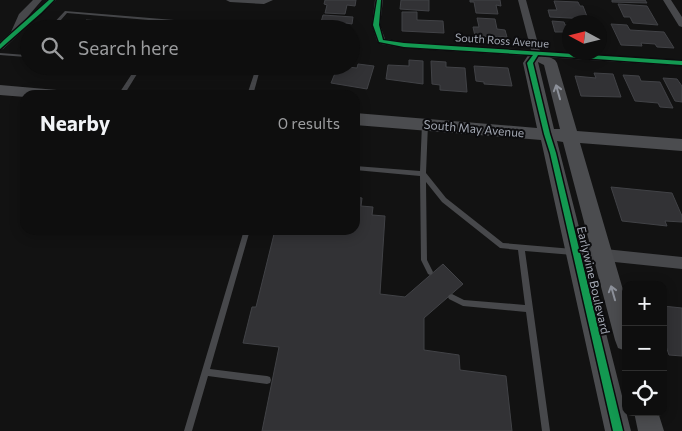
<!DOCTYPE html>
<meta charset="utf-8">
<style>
body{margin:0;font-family:Commissioner,sans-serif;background:#1c1c1c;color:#f1f3f6}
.controls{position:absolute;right:15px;bottom:15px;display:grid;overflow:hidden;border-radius:10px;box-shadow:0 2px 12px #0003}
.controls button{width:45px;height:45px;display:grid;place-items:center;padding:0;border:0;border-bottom:1px solid #2e2e2e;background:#0e0e0e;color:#f1f3f6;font:25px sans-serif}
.compass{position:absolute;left:562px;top:15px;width:45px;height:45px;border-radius:50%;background:#0e0e0e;box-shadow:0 2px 12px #0003;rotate:277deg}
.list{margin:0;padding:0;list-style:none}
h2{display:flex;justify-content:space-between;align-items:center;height:65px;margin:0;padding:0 20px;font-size:21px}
h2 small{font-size:16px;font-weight:400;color:#9b9c9e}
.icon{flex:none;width:28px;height:28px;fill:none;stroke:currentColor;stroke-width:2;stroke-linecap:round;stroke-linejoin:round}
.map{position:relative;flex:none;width:682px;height:431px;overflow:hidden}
.search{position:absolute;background:#0e0e0e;box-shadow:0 2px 12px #0003;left:20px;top:20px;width:340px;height:55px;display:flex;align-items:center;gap:12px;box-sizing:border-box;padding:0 18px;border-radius:28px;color:#9b9c9e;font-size:19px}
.panel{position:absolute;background:#0e0e0e;box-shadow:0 2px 12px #0003;left:20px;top:90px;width:340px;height:145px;border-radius:15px}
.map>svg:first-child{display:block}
</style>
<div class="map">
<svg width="682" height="431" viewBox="0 0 682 431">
<rect width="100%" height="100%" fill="#121212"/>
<path fill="#323235" stroke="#414246" d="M325 0H356L355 6 347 5 345 14 325 13 327 5 324 4Z
M401 0H429V11L400 9Z
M470 0H500L501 6 496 5 498 14 476 13 474 2H470Z
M612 0H645L647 3 612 2Z
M554 1 578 2 580 6H583L588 19 550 17 548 10H557Z
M618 4 647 6 658 25 633 23 630 17H624Z
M402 12H417V20L443 21 444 33 402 31Z
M323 15 353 17 352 24 346 23 345 29H319Z
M477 18 495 19 497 29 505 30 507 37 475 36 473 27H479Z
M86 20 213 29H79Z
M552 21 564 22 565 25H570V42L566 32H555Z
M611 24 627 25 630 30 664 32 674 48 657 47 655 44 641 43 642 46 621 45Z
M409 60 423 61V84L386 79 388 65 409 66Z
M431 61 446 62V67L465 68 467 92 440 90V85L432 84Z
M358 64 374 66 367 89 331 83 338 66 357 68Z
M474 66 508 68 512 86 484 84V82L476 81Z
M594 73 613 74 621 97 581 96 575 76 596 78Z
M623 75 639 76 641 81 660 82 673 108 660 107 658 103 635 101Z
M663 78 677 79 682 86V102L675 101Z
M611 187 672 193 682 216V222L665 221 667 226 622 221Z
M355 197 362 198 361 206 373 207 372 215 385 216 380 294 405 297 443 264 463 284 424 318V350L459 355 460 370 506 376 512 431H262L279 347 243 343 252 307H256L275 230H355Z
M663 306 682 308V356L669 355 663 337Z"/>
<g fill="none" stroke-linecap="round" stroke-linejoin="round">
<path fill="#47484b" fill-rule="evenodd" d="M65 11 272 28 274 29H253L67 13 53 29H48Z
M0 53 26 55 28 56 26 57 0 55Z
M137 66H142L124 95H118Z
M169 66H193L255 71 257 66H261L253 95H247L254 74 171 68Z
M425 122 428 124 426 173 446 198 503 243 573 249 575 250 576 252 575 254 573 255 525 251 550 431H542L526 312 463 306 449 299 448 297 449 295 452 294 464 300 525 305 518 250 500 248 442 202 426 182 427 260 433 272 432 274 430 275 428 274 421 260 420 176 355 170V166L420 171 422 124Z
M244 230H250L210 369 267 376 270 377 271 380 270 383 267 384 208 376 192 431H184Z"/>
<path fill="#47484b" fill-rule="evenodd" d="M33 0H42L24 21 47 0H56L3 49 0 50V42L11 32 19 14Z
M226 0H273L264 4 230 2Z
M375 0H383L380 25 385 39 404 42 531 50 518 0H526L540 51 682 60V66L404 48 381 44 377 41 372 25Z
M663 0H671L682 17V27L679 26Z
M576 246 682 257V269L576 258 571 256 569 252 571 248Z"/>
<path fill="#4b4c4f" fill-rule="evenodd" d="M536 50 555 60 557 63 577 131 682 139V151L580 143 626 300V351L618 348 615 340 563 142 557 141 631 431H605L541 140 355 125V113L537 128 523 63 531 51ZM538 62 544 65 560 129H554Z
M0 85 57 90 62 91 65 95H25V97L0 95Z
M634 412H658L664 431H638Z"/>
<defs>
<path id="cycleway" d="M49 0H54L41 13 0 49V44L4 40Z
M377 0H381L379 25 383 40 404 43 682 61V65L538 55 533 63 550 134 556 153 623 431H613L550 153 544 134 527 63 533 55 404 47 379 42 373 25Z"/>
</defs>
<use href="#cycleway" stroke="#0c0c0e" stroke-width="3"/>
<use href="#cycleway" fill="#139951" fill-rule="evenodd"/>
</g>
<defs><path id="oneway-shaft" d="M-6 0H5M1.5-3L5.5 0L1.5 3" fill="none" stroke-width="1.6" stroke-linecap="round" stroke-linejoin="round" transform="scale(1.25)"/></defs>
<g stroke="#8d919a">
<use href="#oneway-shaft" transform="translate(558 92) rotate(-106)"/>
<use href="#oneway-shaft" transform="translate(613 293) rotate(-106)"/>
</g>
<g text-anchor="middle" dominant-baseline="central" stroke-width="4" stroke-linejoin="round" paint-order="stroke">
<g font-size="11" fill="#a3a8b3" stroke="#0c0c0e">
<text transform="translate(502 40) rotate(4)">South Ross Avenue</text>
</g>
<g font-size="12" fill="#a3a8b3" stroke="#0c0c0e">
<text transform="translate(474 128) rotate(5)">South May Avenue</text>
<text transform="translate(594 280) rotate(77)">Earlywine Boulevard</text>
</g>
</g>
</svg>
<div class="controls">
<button>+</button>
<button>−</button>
<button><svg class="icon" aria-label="locate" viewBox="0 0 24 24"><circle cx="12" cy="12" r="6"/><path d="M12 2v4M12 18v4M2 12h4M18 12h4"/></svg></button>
</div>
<svg class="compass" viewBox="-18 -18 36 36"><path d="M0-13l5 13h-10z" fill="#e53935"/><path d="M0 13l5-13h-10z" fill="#9b9c9e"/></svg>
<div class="search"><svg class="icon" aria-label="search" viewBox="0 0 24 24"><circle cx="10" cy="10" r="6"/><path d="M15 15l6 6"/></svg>Search here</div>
<section class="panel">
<h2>Nearby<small>0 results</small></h2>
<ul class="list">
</ul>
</section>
</div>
